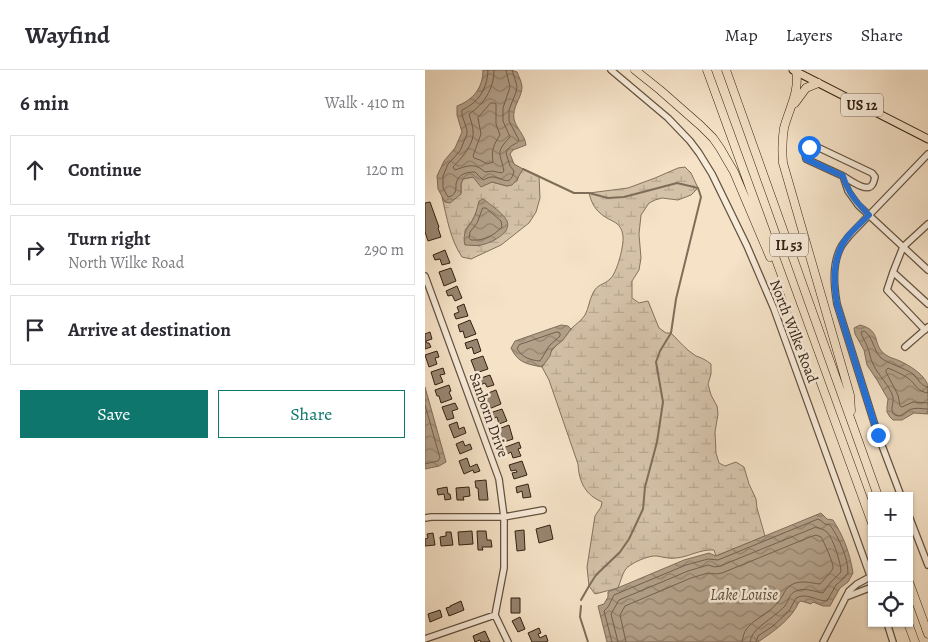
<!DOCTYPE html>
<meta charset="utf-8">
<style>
body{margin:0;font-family:Alegreya,serif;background:#f7f7f7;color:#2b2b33}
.controls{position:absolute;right:15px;bottom:15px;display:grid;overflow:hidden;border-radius:0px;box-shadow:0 1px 4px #0004}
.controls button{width:45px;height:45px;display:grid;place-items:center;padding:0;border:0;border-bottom:1px solid #e1e1e2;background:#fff;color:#2b2b33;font:25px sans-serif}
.stop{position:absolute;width:15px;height:15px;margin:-11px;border:4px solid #1a73e8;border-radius:50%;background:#fff}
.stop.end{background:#1a73e8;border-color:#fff;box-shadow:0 1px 5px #0008}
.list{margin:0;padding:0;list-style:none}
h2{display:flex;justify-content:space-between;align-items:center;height:65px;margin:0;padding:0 20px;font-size:21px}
h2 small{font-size:16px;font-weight:400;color:#7c7c81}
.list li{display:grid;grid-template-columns:32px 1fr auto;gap:15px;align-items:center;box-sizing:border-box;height:70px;margin:0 10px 10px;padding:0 10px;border:1px solid #e1e1e2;border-radius:0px}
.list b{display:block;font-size:19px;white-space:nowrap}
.list p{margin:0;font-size:16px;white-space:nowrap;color:#7c7c81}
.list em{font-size:16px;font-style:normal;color:#7c7c81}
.actions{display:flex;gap:10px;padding:15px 20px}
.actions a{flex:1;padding:11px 0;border:1px solid #0f766e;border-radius:0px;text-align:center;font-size:18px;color:#0f766e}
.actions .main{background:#0f766e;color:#fff}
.icon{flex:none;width:28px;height:28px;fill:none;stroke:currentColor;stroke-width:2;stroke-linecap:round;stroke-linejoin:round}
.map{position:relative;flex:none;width:503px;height:572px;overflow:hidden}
header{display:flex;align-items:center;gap:30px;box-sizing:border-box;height:70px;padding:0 25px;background:#fff;border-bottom:1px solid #e1e1e2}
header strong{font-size:24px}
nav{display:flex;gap:28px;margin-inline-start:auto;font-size:18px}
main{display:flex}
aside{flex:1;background:#fff}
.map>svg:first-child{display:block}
</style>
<header>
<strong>Wayfind</strong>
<nav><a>Map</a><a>Layers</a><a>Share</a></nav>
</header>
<main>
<aside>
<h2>6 min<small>Walk · 410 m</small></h2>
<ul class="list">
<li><svg class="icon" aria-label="ahead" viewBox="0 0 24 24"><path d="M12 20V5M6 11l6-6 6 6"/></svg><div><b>Continue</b></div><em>120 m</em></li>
<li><svg class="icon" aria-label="right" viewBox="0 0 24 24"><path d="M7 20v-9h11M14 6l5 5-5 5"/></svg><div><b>Turn right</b><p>North Wilke Road</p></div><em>290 m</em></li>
<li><svg class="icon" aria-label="arrive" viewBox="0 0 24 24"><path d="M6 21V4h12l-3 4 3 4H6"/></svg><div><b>Arrive at destination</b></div></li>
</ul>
<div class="actions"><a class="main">Save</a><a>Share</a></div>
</aside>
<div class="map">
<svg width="503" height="572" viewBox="0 0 503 572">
<defs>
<pattern id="wetland-marsh" width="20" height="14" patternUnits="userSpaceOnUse" patternTransform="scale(1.25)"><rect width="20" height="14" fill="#d4c1a8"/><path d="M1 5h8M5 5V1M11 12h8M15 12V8" fill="none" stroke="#b6a690"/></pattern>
<pattern id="water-waves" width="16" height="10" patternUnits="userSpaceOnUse" patternTransform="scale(1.25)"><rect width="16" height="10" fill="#b3a089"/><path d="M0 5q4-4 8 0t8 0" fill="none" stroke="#92826f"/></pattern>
</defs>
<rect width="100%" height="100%" fill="#f5e2c7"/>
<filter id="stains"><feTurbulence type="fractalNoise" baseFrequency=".004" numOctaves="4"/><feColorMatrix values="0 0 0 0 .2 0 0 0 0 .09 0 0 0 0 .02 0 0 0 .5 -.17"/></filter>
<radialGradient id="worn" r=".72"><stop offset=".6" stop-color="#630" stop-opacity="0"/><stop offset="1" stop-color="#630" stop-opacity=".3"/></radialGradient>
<path fill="url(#wetland-marsh)" stroke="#84715c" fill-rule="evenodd" d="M260 97 266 103 273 118 266 125 253 130 237 128 230 130 224 133 216 145 214 164 216 188 214 200 207 211V228L214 233 223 231 234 258 241 263H246C254 271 261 280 271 286 277 288 281 290 286 294V304L283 314 286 325 292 336 293 344 290 362 291 383 294 393 300 396 311 392 319 397 324 414 331 429 332 438 340 466 291 486 289 480C275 479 264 487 251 488 244 489 238 487 232 486 224 485 205 493 200 500 197 505 195 513 193 518L170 524 164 516 162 497 170 446 176 437 177 432C161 425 154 413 153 394L124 310 117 297C121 291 124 283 129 278 131 275 135 273 137 270 141 266 143 262 147 258 151 254 157 250 160 245 164 238 164 230 168 223 172 214 179 215 185 209 192 203 199 176 198 166 196 150 184 152 175 143 169 138 166 131 164 123L203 118 230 108 253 98Z
M98 99 114 106 115 128 111 142 104 153 76 175 46 189 37 187C25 169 22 148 17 127L20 132 36 124V114L38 109 48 107 82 116 92 111 94 105ZM52 141 55 176 40 174V160L47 151Z"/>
<path fill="url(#water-waves)" stroke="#806d59" d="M58 0H86L92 2C94 7 97 12 97 18 96 29 87 37 89 49 91 58 100 65 101 75L88 80 85 84 89 94 98 99C94 105 92 111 87 115L82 116 67 112 56 117 48 107 38 109 36 114V124L25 133 20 132 13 119 12 106 19 91 30 78 37 62 32 45V36C48 30 58 18 58 0Z
M58 129C65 134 79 144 82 151 87 163 66 173 56 175 51 176 45 175 40 175 37 164 42 159 47 151 51 145 52 138 54 131Z
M136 255 143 256 146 259 138 270 127 279 125 286 117 297C102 294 93 293 86 278L90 271Z
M435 255C458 261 446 275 461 285 465 288 471 289 475 291 485 296 497 303 502 313 503 319 503 336 503 344L489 343 477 350H468L465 347 462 342V337L463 329 452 310 442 295 439 280 430 264 429 258Z
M0 317 21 392 14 396 0 399Z
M396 443 402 449 408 450C419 467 425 484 428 503L423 512 415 518 405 536H398L388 532 386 534 376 531 374 532C366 550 349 561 333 572H182L173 536 179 534 183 527V522L259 490 284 483 291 486Z"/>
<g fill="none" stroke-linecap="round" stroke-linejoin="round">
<path stroke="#73604d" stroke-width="1" d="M63 0C63 14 56 29 44 36 42 38 39 39 37 40V45L42 60V64L35 81 23 94 18 106V118L23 127C26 126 28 126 30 122 31 120 31 117 31 114 33 104 41 102 50 102L58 110C61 109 63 107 66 107 77 106 85 119 89 101L85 96 81 83C85 73 91 76 94 70L84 51V40L91 22 92 16 87 0
M69 0C69 19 59 34 44 44 45 49 48 55 48 61 50 73 36 89 28 97L30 100C42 96 49 92 60 102L67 101 77 103 79 101C75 82 70 83 85 67L78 51V38L85 17 81 0
M66 33H69L71 34V54L75 65C69 74 66 80 68 92L62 94 55 90 49 88 48 86 56 64 53 48Z
M58 138H61L76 151 77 157C68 166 59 171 46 170L44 168 45 162 52 153Z
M132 262 135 263V266L124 276 120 283 115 291C105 290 98 288 92 279L94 275Z
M503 317C495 316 494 309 488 304 480 298 462 293 456 288 448 280 448 266 439 261L436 262C437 267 440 271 442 276 445 282 445 289 448 294 453 305 465 316 468 327 469 333 464 342 470 345 476 348 480 342 484 340 490 337 497 339 503 339
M503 323C492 322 491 314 483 308 477 304 470 301 463 298L461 300V302L473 325 475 336 477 337 488 332 503 333
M0 335 15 388 13 391 0 394
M187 572 179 541 183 537 189 525 261 495 283 489 293 490 393 449 395 450 400 454 405 455C414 468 423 487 423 503L419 508 411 515 402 531C391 531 382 522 371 528L364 541 348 556 333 566 331 572
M193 572 186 544 194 530 263 501 283 495 290 497 295 496 391 457C394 458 400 460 402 462 408 468 416 493 416 502L406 512 398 523C391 522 379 517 371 521 364 524 364 530 360 536 357 539 354 542 351 544 342 552 326 560 325 572
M201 572 195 545 200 536 266 508 283 503 291 504 297 503 385 467 391 465 396 467C399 472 409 494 408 498 408 500 397 512 395 514 386 513 376 510 368 514 359 518 359 526 353 532 345 543 331 548 323 557 319 562 318 566 317 572"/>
<path stroke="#806d59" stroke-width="2" d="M98 99 149 123H164L183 128 199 127 252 113 273 118 276 127 251 229 246 263 235 281 231 292 238 332 232 372 220 417 218 439 204 469 195 482 171 505 164 516 156 530
M156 536 155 547 163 572"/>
</g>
<path fill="#988570" stroke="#332111" d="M5 132 14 157 13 158 16 167 3 171 0 162V133Z
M20 180 25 193 17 195 15 189 10 190 8 185Z
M26 198 31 211 19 216 14 202Z
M32 216 37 228 30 231 27 225 23 226 21 221Z
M39 234 43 246 31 249 29 244 34 242 32 237Z
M45 250 51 264 40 268 38 261 35 262 33 255Z
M5 262 7 269 1 271 2 273H4L6 277 0 279V264Z
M52 269 56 281 49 284 47 277 42 279 40 273Z
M12 281 14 287 10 288 12 294 4 297 0 285Z
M58 286 63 299 51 303 46 290Z
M18 298 20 304 15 305 18 312 10 315 6 302Z
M65 305 69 315 62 317 60 313 55 315 53 309Z
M24 315 26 321 24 322 27 329 16 333 14 326H12L10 320Z
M71 320 76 334 64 339 58 325Z
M30 333 33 339 27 341 29 348 22 350 17 337Z
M77 339 82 351 74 354 72 347 67 349 65 343Z
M32 352 34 359 39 357 41 363 29 368 24 355Z
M84 355 88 369 76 373 71 360Z
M38 371 40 376 45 374 47 379 35 384 31 374Z
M94 372 96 378 93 379 96 386 88 388 86 382 80 385 78 378Z
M42 388 45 397 52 394 55 401 49 403 48 400 39 404 34 391Z
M97 391 102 405 89 409 87 403 92 402 91 400 86 401 84 395Z
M61 410 63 430H54L53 418H51L50 411Z
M103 414 106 427 98 428 97 421 92 423 91 417Z
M22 417 23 424H25L26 429 20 430 19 424 13 425 12 419Z
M44 417 45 426 38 427 39 430H32L31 418Z
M125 455 128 469 114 473 111 459Z
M99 460 100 480 92 481 90 461Z
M47 461 48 474 34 475 33 462Z
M52 461H61L62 470H66L67 477H57L58 480H53Z
M21 462H26L28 475 16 476 15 467 21 466Z
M8 463 10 475 0 476V469L3 468 2 464Z
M86 528H95V543H86Z
M36 531 39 540 24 546 21 538 25 537V536Z
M15 540 17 547 5 552 3 544Z
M95 547 100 559 93 562 87 551Z
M114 558 116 563 113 564 115 568 121 565 123 571 120 572H107L103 563Z
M60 561 65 572H56L55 570 50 572 48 566Z"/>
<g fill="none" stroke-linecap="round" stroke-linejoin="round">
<defs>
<path id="minor" d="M186 0 243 48 265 71 274 83 287 104 322 176 349 239 447 511
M418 106C425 110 442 123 447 115 449 113 449 110 450 107L447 103 388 75 384 77 380 84 381 89 418 106 423 121 433 135 503 200
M468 202 478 177 503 154
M0 206 74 409 79 447V498L70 545 83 572
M500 260 462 220 468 202 503 234
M480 277 503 257
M476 426 453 365 412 234C409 216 407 196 415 179 417 174 421 170 424 166L503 84
M484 446 503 495
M0 448 6 447H79L118 440
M421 527 447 517
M462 553 468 572
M0 569 70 545
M398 572 424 521 432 514 445 507"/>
<path id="major" d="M368 0 503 69"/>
<path id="highway" d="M210 0 235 20 276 56 288 68 295 78 309 102 345 187
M282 0 447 453
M301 0 453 426
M371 1C375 21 364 39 359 58 357 70 357 81 358 93L425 325 426 341
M370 33 381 18 393 13
M484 512 503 564
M483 553 490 572"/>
</defs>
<use href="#minor" stroke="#64513e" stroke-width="8"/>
<use href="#major" stroke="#332111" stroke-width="9"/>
<use href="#highway" stroke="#332111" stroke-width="9"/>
<use href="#minor" stroke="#f8ecdb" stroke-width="5.5"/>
<use href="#major" stroke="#f5e2c7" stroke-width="7"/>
<use href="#highway" stroke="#f5e2c7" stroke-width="8"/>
</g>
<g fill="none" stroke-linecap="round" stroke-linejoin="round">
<path stroke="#1a73e8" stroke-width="6" d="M384 77 380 84 381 89 418 106C423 123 432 133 444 145 437 152 430 158 424 165 407 185 408 210 412 234L453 365"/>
</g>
<g text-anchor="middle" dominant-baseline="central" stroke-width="5" stroke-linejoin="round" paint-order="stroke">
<g fill="#f8ecdb" stroke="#6e5e4e" stroke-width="1">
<rect x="416" y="23.5" width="42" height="23" rx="4"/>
<rect x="345" y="163.5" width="38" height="23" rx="4"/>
</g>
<g font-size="14" font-weight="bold" fill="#332111">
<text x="437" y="35">US 12</text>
<text x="364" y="175">IL 53</text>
</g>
<g font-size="15" fill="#332111" stroke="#f8ecdb">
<text transform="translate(369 261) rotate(69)">North Wilke Road</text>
<text transform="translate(64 345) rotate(70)">Sanborn Drive</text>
</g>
<g font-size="16" font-style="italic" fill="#604d3b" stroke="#f8ecdb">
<text x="319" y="525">Lake Louise</text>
</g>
</g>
<rect width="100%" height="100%" filter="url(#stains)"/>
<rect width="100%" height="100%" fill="url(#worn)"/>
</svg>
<div class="controls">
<button>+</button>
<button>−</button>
<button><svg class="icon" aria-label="locate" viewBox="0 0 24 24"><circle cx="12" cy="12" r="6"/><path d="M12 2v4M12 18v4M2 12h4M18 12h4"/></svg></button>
</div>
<div class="stop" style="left:384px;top:77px"></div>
<div class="stop end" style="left:453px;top:365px"></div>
</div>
</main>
